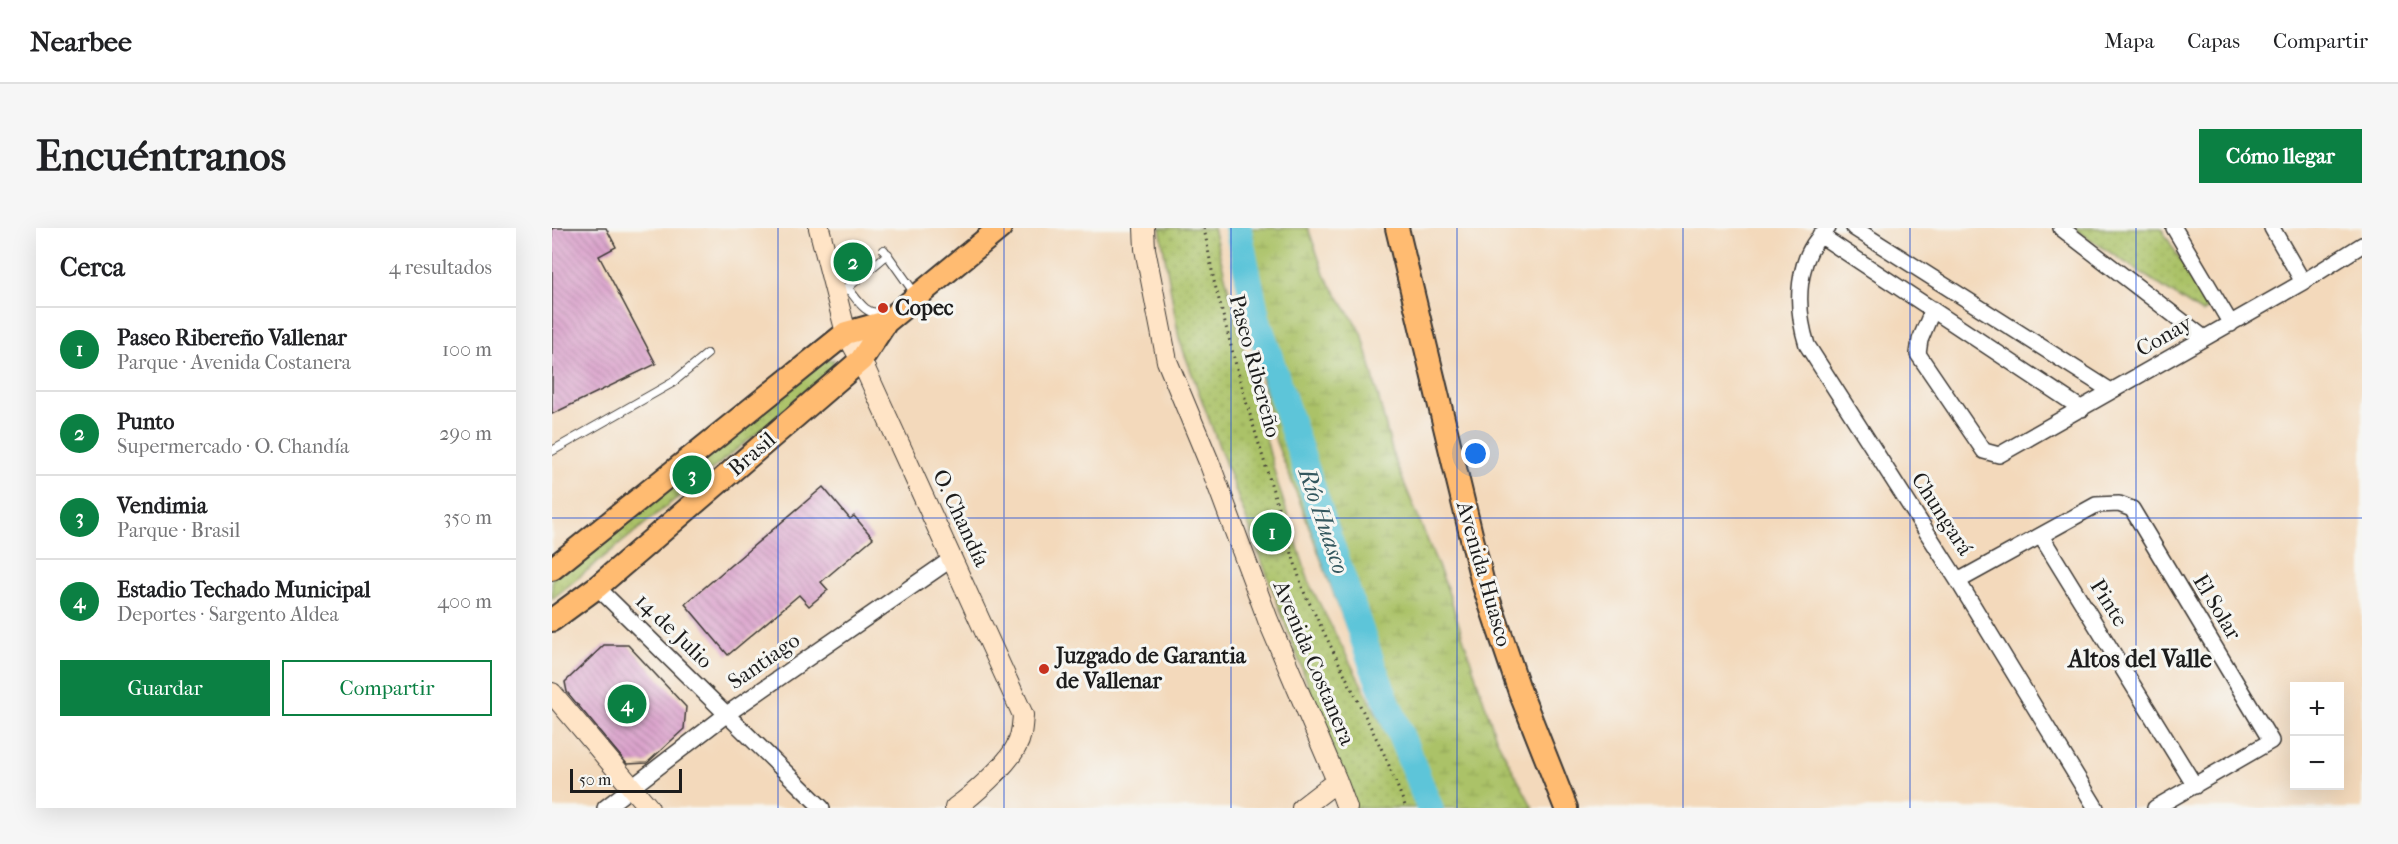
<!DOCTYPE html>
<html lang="es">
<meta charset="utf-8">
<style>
body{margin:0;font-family:"IM FELL French Canon",serif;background:#f6f6f6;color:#202124}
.controls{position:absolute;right:18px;bottom:18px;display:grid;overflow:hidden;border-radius:0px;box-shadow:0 6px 24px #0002}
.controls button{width:54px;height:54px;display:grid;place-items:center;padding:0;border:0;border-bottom:2px solid #e0e0e0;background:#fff;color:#202124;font:30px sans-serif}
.scale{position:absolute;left:18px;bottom:15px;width:112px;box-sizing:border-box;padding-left:6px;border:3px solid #1c1c1c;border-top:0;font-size:16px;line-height:21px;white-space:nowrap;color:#1c1c1c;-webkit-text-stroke:4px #f6f6f2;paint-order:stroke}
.you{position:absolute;left:924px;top:226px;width:21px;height:21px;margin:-15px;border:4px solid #fff;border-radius:50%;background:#1a73e8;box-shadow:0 0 0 9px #1a73e833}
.badge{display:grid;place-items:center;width:39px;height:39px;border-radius:50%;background:#0b8043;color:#fff;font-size:20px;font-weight:700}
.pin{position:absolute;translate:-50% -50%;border:3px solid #fff;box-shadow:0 2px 6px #0006}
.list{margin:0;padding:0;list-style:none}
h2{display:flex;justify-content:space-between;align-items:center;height:78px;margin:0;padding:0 24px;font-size:26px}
h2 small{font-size:20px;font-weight:400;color:#757577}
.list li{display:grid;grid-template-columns:39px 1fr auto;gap:18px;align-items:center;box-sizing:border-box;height:84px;padding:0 24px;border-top:2px solid #e0e0e0}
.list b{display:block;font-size:22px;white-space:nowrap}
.list p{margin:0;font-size:20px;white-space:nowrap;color:#757577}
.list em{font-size:20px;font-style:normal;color:#757577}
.actions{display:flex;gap:12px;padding:18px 24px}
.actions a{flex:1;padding:14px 0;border:2px solid #0b8043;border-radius:0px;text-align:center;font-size:21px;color:#0b8043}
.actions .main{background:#0b8043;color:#fff}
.map{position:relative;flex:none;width:1810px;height:580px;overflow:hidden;border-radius:0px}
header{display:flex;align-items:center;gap:36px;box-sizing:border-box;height:84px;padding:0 30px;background:#fff;border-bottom:2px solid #e0e0e0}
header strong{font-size:28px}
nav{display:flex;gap:33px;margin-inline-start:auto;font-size:21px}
.intro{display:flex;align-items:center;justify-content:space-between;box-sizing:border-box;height:144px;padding:0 36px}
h1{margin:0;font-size:42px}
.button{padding:15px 27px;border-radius:0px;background:#0b8043;color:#fff;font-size:21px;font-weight:700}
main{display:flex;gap:36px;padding:0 36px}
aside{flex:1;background:#fff;border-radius:0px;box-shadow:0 6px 24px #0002}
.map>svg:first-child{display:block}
</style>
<header>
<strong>Nearbee</strong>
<nav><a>Mapa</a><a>Capas</a><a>Compartir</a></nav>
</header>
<div class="intro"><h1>Encuéntranos</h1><a class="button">Cómo llegar</a></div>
<main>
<aside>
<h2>Cerca<small>4 resultados</small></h2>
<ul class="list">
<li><span class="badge">1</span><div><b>Paseo Ribereño Vallenar</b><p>Parque · Avenida Costanera</p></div><em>100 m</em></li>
<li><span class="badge">2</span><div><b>Punto</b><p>Supermercado · O. Chandía</p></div><em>290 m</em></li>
<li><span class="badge">3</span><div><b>Vendimia</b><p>Parque · Brasil</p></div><em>350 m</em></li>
<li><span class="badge">4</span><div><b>Estadio Techado Municipal</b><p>Deportes · Sargento Aldea</p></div><em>400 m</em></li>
</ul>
<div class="actions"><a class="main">Guardar</a><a>Compartir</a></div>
</aside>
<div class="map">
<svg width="1810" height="580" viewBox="0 0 1810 580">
<defs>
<pattern id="green-dots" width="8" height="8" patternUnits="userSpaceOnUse" patternTransform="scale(1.5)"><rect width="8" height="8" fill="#abc267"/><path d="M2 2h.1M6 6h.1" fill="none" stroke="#93a659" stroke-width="1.8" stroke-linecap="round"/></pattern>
<pattern id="wetland-marsh" width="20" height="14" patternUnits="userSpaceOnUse" patternTransform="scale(1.5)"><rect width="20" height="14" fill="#abc267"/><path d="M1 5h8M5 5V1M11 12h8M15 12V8" fill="none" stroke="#93a659"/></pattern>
<pattern id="building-back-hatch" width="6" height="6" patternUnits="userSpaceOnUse" patternTransform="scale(1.5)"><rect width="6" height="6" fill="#d89ac8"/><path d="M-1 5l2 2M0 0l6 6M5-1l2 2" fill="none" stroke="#ae7da2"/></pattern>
</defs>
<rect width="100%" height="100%" fill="#f6f6f2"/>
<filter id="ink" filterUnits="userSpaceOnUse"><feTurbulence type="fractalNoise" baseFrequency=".0167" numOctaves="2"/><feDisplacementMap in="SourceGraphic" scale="12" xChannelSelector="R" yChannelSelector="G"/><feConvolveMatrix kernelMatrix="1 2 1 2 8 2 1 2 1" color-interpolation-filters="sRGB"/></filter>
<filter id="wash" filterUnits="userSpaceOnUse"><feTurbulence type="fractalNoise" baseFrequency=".008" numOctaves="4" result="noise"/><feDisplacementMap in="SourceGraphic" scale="24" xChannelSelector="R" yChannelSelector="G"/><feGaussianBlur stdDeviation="1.35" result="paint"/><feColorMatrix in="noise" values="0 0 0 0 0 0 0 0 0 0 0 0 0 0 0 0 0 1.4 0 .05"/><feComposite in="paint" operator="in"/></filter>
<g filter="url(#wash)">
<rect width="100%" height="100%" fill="#f3d9bb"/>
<path fill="url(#green-dots)" stroke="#646f42" stroke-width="1.5" d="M608 0H661L724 250 758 357 851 537 869 580H802L627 111Z
M1521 0H1609L1658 80 1650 85Z
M282 131 279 145 0 371V348L268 134Z"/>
<path fill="url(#wetland-marsh)" stroke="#646f42" stroke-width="1.5" d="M675 0H756L773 48 810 105 842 230 895 360 944 510 981 580H874L880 572 834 461 815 456 748 274 724 214Z"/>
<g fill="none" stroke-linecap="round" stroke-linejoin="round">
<path stroke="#5dc5d9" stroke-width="27" d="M686 0 705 91 771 293 821 439 878 580"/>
</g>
<g id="blocks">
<path fill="url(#building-back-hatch)" d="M0 0H54L64 19 47 28 104 136 0 186Z
M271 259 298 291 302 288 321 310 269 354 276 362 257 378 247 367 176 427 133 376Z
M52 417H76L134 479 132 501 95 535 75 536 15 464 13 454Z"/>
</g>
</g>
<g filter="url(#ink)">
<use href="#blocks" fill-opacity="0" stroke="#3c3834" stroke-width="1.5"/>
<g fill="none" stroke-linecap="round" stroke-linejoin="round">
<defs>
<path id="lane" d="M332 22 364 67
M295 59C305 71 314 89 330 84
M293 62 336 26
M0 223 120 155 155 126"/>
<path id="street" d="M1276 0C1243 28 1243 79 1255 117L1406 353 1544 580
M1302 0 1559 163
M1509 0 1652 110
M1622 0 1679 96
M1720 0 1751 54
M1268 7 1530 181
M1381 81 1368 112 1366 126 1432 223 1447 227 1751 54 1810 17
M1489 308 1643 558
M1406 353 1544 277 1567 276 1580 281 1719 513 1603 580
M45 359 270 580
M53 580 175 486 401 330"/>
<path id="secondary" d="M267 0 294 105 309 132 471 487C470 498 470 509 464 519 455 537 420 568 403 580
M592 0 593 21 615 133 657 234 716 392 785 553 795 580
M0 465 97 580
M750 580 785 553"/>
<path id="primary" d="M845 0 930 352 968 464 1014 580
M0 341 294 105 334 94
M0 392 45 359 309 132 334 94 448 0"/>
</defs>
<use href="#lane" stroke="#3c3834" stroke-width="10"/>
<use href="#street" stroke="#3c3834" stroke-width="18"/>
<use href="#secondary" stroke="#3c3834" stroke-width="22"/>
<use href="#primary" stroke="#3c3834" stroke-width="26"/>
<path stroke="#3c3834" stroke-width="3" stroke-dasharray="1.5 4.5" stroke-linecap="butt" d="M652 0 662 53 690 160 751 362 834 530 854 580"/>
<use href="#lane" stroke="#fff" stroke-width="8"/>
<use href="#street" stroke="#fff" stroke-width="15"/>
<use href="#secondary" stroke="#ffe4c6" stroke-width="20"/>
<use href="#primary" stroke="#ffbb71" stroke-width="22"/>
</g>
</g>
<path fill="none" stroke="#1d4ed8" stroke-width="1.5" stroke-opacity="0.55" d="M226 0V580M452 0V580M679 0V580M905 0V580M1131 0V580M1358 0V580M1584 0V580M0 290H1810"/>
<g fill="#c8321e" stroke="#f6f6f2" stroke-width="2">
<circle cx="331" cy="80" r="6"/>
<circle cx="492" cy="441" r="6"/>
</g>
<g text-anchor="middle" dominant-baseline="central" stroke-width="6" stroke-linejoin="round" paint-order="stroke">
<g font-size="22" font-weight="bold" fill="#1c1c1c" stroke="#f6f6f2" text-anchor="start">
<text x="343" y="80">Copec</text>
<text x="504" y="428">Juzgado de Garantia<tspan x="504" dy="25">de Vallenar</tspan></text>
</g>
<g font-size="22" fill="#1c1c1c" stroke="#f6f6f2">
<text transform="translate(1612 108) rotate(-30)">Conay</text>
<text transform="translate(703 138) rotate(75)">Paseo Ribereño</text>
<text transform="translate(200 226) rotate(-41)">Brasil</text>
<text transform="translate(1390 286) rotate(57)">Chungará</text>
<text transform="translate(409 290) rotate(65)">O. Chandía</text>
<text transform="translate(932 346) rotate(74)">Avenida Huasco</text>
<text transform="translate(1557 375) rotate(58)">Pinte</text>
<text transform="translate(1665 379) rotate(59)">El Solar</text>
<text transform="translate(122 403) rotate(44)">14 de Julio</text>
<text transform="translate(212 433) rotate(-35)">Santiago</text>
<text transform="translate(762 435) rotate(67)">Avenida Costanera</text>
</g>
<g font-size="24" font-style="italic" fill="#33575e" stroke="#f6f6f2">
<text transform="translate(772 293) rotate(71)">Río Huasco</text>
</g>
<g font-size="24" font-weight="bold" fill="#1c1c1c" stroke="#f6f6f2">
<text x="1588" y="431">Altos del Valle</text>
</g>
</g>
</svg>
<div class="controls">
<button>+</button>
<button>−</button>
</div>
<div class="scale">50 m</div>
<div class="you"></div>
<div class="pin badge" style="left:720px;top:304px">1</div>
<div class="pin badge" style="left:301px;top:34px">2</div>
<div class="pin badge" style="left:140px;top:247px">3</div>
<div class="pin badge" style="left:75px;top:476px">4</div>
</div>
</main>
